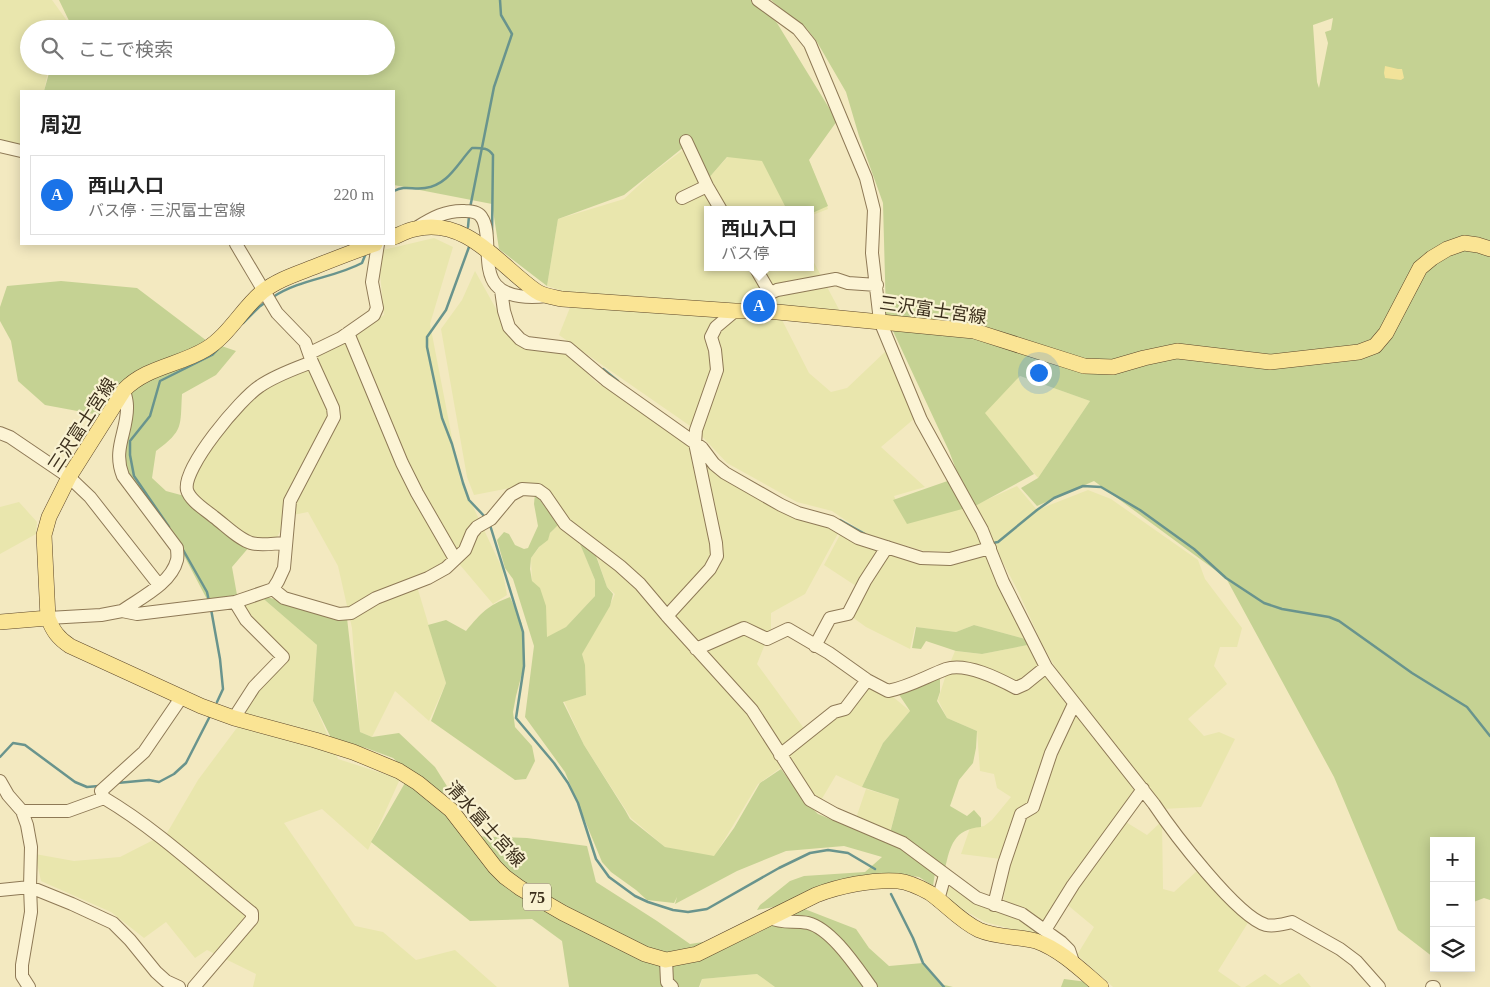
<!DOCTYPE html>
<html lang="ja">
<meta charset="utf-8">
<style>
body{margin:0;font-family:"Times New Roman","Noto Sans JP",serif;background:#f6f6f6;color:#222}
.controls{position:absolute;right:15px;bottom:15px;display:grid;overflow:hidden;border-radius:0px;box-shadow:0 2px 12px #0003}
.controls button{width:45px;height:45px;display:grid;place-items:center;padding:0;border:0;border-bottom:1px solid #e0e0e0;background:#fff;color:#222;font:25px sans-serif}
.you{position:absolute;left:1038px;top:372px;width:18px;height:18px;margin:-12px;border:4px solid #fff;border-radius:50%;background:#1a73e8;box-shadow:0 0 0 8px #1a73e833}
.badge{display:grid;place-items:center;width:32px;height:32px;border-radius:50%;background:#1a73e8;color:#fff;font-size:16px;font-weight:700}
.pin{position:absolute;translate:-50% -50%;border:2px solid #fff;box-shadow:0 1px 5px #0006}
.popup{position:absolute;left:704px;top:206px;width:110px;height:65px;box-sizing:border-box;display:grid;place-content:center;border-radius:0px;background:#fff;filter:drop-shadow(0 1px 4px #0005);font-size:16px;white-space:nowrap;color:#767676}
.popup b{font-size:19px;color:#222}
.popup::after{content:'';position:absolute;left:50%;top:100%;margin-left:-10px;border:10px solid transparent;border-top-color:#fff}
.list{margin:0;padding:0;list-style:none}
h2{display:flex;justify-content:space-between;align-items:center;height:65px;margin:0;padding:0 20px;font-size:21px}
h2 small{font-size:16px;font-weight:400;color:#767676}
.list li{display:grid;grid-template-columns:32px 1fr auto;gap:15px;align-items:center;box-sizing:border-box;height:80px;margin:0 10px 10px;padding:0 10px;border:1px solid #e0e0e0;border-radius:0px}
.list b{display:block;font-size:19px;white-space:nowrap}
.list p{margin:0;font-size:16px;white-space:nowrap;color:#767676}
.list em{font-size:16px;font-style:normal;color:#767676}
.icon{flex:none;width:28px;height:28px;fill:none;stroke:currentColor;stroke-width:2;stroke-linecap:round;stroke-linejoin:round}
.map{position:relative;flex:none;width:1490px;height:987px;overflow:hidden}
.search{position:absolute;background:#fff;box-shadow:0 2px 12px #0003;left:20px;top:20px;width:375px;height:55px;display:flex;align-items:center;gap:12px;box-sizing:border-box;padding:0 18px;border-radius:28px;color:#767676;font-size:19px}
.panel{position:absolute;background:#fff;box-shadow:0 2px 12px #0003;left:20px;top:90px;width:375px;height:155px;border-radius:0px}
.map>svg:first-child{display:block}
</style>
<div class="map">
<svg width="1490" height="987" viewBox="0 0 1490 987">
<rect width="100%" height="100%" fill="#f3e9c0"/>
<path fill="#e9e6ad" d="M0 0H52L73 29H29V66H49L44 91H21V152L0 151Z
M751 131 809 160 828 209 810 216V210H708V267H810V255L842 315 780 316 809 373 831 392 847 388 888 349 915 418 881 447 925 487 894 496 907 523 964 506 984 544 956 552 924 551 866 534 832 511 797 502 727 463 696 430 559 335 575 295 547 286 558 219 624 199 651 174 688 146 705 182Z
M434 238 453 247 430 324 460 479 502 568 507 595 493 604 455 559 416 583 446 683 429 721 395 691 372 737 360 732 352 628 338 566 308 512 288 516 274 543 239 537 190 495 191 484 224 423 286 372 341 338 384 315 380 274 383 250Z
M475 271 514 341 566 352 596 382 682 434 719 473 841 528 805 594 771 613V629L757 664 808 734 868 686 892 696 910 711 883 743 862 787 836 775 820 802 782 767 758 784 714 857 665 847 631 818 584 745 564 701 586 695 582 653 609 607 615 594 607 587 595 551 579 540 595 580V596L566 627 547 638 532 581 531 558 558 523 535 493 510 488 474 495 467 477 441 329 462 300Z
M1020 376 1090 401 1038 478 983 413Z
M1017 486 1037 510 1088 490 1111 499 1198 560 1205 579 1242 628 1237 647H1220L1214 666 1227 684 1188 719 1204 736 1219 732 1235 739 1201 807 1162 809 1069 692 1042 644 1018 591 973 506Z
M19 502 37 522 36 534 0 554V507Z
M843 529 918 561 986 553 1029 640 974 625 956 632 915 627 910 649 866 627 848 614 856 586 824 565Z
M259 595 317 645 313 701 338 759 400 779 368 850 322 809 284 823 355 926 383 932 416 960 455 950 497 987H253L256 974 207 950 195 958 166 922 144 938 111 912 41 881 35 854 74 861 120 857 167 833 198 780 239 725 240 704 283 657 236 603Z
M1033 644 1138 787 1121 819 1147 835 1162 821 1163 889 1174 892 1198 870 1249 921 1218 971 1241 987H1113L1077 955 1094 927 1064 902 1046 938 985 922 958 907 951 901 946 892 952 885 1003 904 1009 860 961 854 970 828 984 826 992 820 1011 797 997 788 994 774 980 771 977 731 947 718 938 700 948 668 955 651 982 654Z
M866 789 899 799 890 832 856 818Z
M1299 973 1311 987H1245L1265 974 1280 985Z
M757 974 775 987H700L702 979Z"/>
<path fill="#c5d293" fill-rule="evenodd" d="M59 0H756L777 23 837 121 809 160 828 206 810 214V210H787L762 161 727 157 707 180 690 142 624 195 558 219 547 286 499 249 492 204 394 185V91H44L51 66H386V29H73Z
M771 0H1490V900L1484 898 1471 903V841H1434L1433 957 1398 930 1334 777 1226 578 1094 481 1037 506 1021 488 1038 478 1090 401 1020 376 985 413 1034 474 977 505 907 524 893 500 959 477 949 451 886 316 883 203 859 136 846 92 817 42 807 29 782 10ZM1333 18 1331 30 1325 32 1328 43 1319 88 1317 82 1313 25Z
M61 281 137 288 207 341 236 351 216 375 182 394C180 427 184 430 156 451L152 478 166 491 192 498 250 546 232 567 237 595 210 605 180 548 123 476 122 393 99 415 45 405 18 381 11 341 0 321V307L7 286Z
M535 493 558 525 550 533 548 540 539 547 531 558 530 569 532 581 540 588 546 606 547 637 566 627 595 596V580L578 539 595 553 607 587 613 594 610 606 582 654 585 665 586 695 563 702 584 745 625 810 630 819 665 847 714 856 734 828 760 783 781 769 804 800 818 814 867 834 890 841 920 858 935 873 933 886 919 877 897 874 817 887C806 891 798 897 788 902 778 907 768 908 757 910L760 905 790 881 804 876 865 872 882 857 844 846 786 851 737 871 675 904 677 897 674 903 647 900 636 890 611 872 602 862 565 772 525 717 534 646 513 579 505 568 497 540 504 532 509 534 515 545 524 549 528 548 538 526 534 504Z
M259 595 347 618 360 732 372 737 399 733 435 767 450 791 441 793 414 777 393 758 366 748 332 740 313 701 317 645Z
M510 597 522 624 525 662 516 696 513 712 515 727 532 746 535 761 526 779 515 780 431 721 446 683 428 625 446 620 466 631C482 612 487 606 510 597Z
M974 625 1029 640 1033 644 982 654 956 651 926 641 921 649 912 648 916 627 956 632Z
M940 678V692L937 701 947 718 977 731 976 748 973 763 959 780 950 806 967 816 974 810 981 818V827C954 829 950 846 945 869L890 833 899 799 862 787 883 743 910 711 896 690Z
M406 781 471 836 527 838 587 846 596 882 657 921 690 944 756 934 802 908 856 929 869 948 889 966 923 963 940 984 953 987H775L757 974 702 979 699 987H569L562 941 532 919 470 921 371 842Z
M1064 979 1087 982 1093 987H1061Z"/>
<path fill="#f2e39a" d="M1385 66 1398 69H1402L1404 78 1401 80 1385 78 1384 73Z"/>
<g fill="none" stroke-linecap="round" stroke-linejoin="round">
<path stroke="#69948d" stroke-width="2.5" d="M394 191C405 185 413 190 425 188 448 185 457 164 472 148 480 148 488 147 493 155L492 234
M470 208 494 87 512 34 501 15 500 0
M468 227 469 216
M469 247 446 310 427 337V347L442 418 452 444 463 483 469 500 486 518
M273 297C300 279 334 278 362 263L366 253
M243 323 259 307 266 302
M603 369 618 381
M840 520 865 534
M490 525 523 632 524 666 516 718 554 763 568 783 578 803 596 859 609 877 635 896 648 902 673 910 688 912 707 909 779 868 810 853 828 850 848 853 875 869
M169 527 134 476 130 455V441L150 416 160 381 212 355 218 349
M993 543 998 542 1037 510 1054 498 1083 486 1101 487 1140 510 1194 549 1226 578 1264 603 1282 609 1329 617 1339 621 1412 673 1467 707 1490 736
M182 548 207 592 209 601
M211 609 220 659 223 689 217 702
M0 757 13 743 25 745 75 782 87 787 99 786
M117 783 149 780 159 782 174 774 186 763 209 718
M891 894 913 938 923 963 944 987"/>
<defs>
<path id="minor" d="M758 0 798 29 810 44 866 178 874 210 872 253 880 321 921 420 982 530 1003 582 1046 667 1154 804C1172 831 1237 917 1266 925 1275 927 1283 924 1292 922L1340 949 1356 961 1379 987
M686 141 707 186 721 210
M0 146 21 151
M682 198 707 186
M416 228C432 218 446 210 465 211 472 211 479 212 482 218 492 233 482 269 496 285 507 298 531 298 547 296
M755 267 770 293
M501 290 504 311 509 327 520 339 527 343 568 348 606 380 702 448 714 464 725 473 781 505 798 513 831 522 858 538 921 558 950 559 990 548
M747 311 761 298 777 290 836 279 848 283 877 285
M348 333 402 463 417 493 455 559
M310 353 341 338 374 315 377 308 372 282 378 244
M0 433 10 437 69 477 90 497 159 585
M286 543C275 543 261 546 251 543 238 539 225 525 214 517 206 510 190 501 187 490 182 468 241 398 260 386 276 375 294 369 312 362
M273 589 284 598 339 614 351 613 376 598 428 578 446 568 465 550 472 533 477 527 491 519 511 495 522 489 538 490 545 495 565 524 620 566 640 584 667 616 752 710 810 800 835 814 903 843 977 898 1022 914 1061 942 1069 950 1074 965
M122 611C140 598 171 584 177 560 178 556 177 552 177 548L123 476C112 449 128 431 127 406 127 400 125 395 124 390
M667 616 710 569 717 556 716 543 695 443 696 430 717 370 715 350 711 337 716 327 735 311
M48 618 101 615 122 611 137 614 235 602 273 589 278 581 284 568 290 501 334 417 333 408 312 362 305 342 277 313 236 244
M815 646 830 618 848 614 865 581 887 547
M696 649 744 628 767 639 788 629 829 653 867 680 888 691C909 687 927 676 946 669 966 662 999 679 1016 688L1025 684 1046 667
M234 718 254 687 283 657 246 620 235 602
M780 755 834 712 845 709 867 680
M0 781 8 795 22 811 27 825 31 847 30 887 72 904 113 923 130 940 156 972 166 981 179 987
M104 798C158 830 204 874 252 913V919L194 987
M22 811H68L104 798 101 791 144 752 181 698
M0 890 30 887 31 912 22 965V976L29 987
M938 900 945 875
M994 905 1004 864 1021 814 1033 807 1051 753 1074 704
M770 918C783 924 795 920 808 923 832 929 857 968 871 987
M1045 930 1073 885 1143 789
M666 960 667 982 672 987
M1432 987H1434"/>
<path id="major" d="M394 237C401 234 408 230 415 229 466 216 500 266 536 291 543 296 553 297 562 299L735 311H767L974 331 1084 366 1113 367 1144 358 1177 351 1270 362 1359 352 1375 346 1386 333 1420 268 1432 258 1447 249 1464 243 1478 245 1490 249
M48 618 44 535 49 517 69 477 124 390C146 367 180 365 206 349 228 336 242 309 262 292 277 280 296 274 314 267 334 259 354 251 375 244
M0 622 48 618C53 631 58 638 70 646L201 706 234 718 315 740 353 752 399 771 418 783 451 810 495 867 505 877 520 888 563 913 645 954 666 960 697 954 816 895C839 886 873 879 898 881 909 882 921 888 930 893 947 905 960 921 979 930 997 938 1017 936 1036 941 1061 950 1081 970 1101 987"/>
</defs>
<use href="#minor" stroke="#8e7956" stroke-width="14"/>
<use href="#major" stroke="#5c462a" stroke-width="16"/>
<use href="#minor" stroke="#fcf4d5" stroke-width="12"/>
<use href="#major" stroke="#fae494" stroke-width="15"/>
</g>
<g text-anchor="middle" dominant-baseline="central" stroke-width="4.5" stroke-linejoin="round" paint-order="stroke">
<rect fill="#f9f2d1" stroke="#756a52" stroke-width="1" x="523" y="883.5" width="28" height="27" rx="4"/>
<g font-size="16" font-weight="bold" fill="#3c2f1c">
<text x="537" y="897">75</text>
</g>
<g font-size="18" fill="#3c2f1c" stroke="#f9f2d1">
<text transform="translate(933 310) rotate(8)">三沢富士宮線</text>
<text transform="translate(82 425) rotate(-57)">三沢富士宮線</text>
<text transform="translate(485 824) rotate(48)">清水富士宮線</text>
</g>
</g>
</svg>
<div class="controls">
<button>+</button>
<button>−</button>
<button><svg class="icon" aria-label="layers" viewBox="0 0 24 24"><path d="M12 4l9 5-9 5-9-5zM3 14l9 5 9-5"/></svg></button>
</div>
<div class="you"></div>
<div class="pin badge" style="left:759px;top:306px">A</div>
<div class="popup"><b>西山入口</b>バス停</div>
<div class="search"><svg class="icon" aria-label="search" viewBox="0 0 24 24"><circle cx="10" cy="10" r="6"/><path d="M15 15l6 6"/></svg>ここで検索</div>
<section class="panel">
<h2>周辺<small></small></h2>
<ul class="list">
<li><span class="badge">A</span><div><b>西山入口</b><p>バス停 · 三沢富士宮線</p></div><em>220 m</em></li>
</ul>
</section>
</div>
